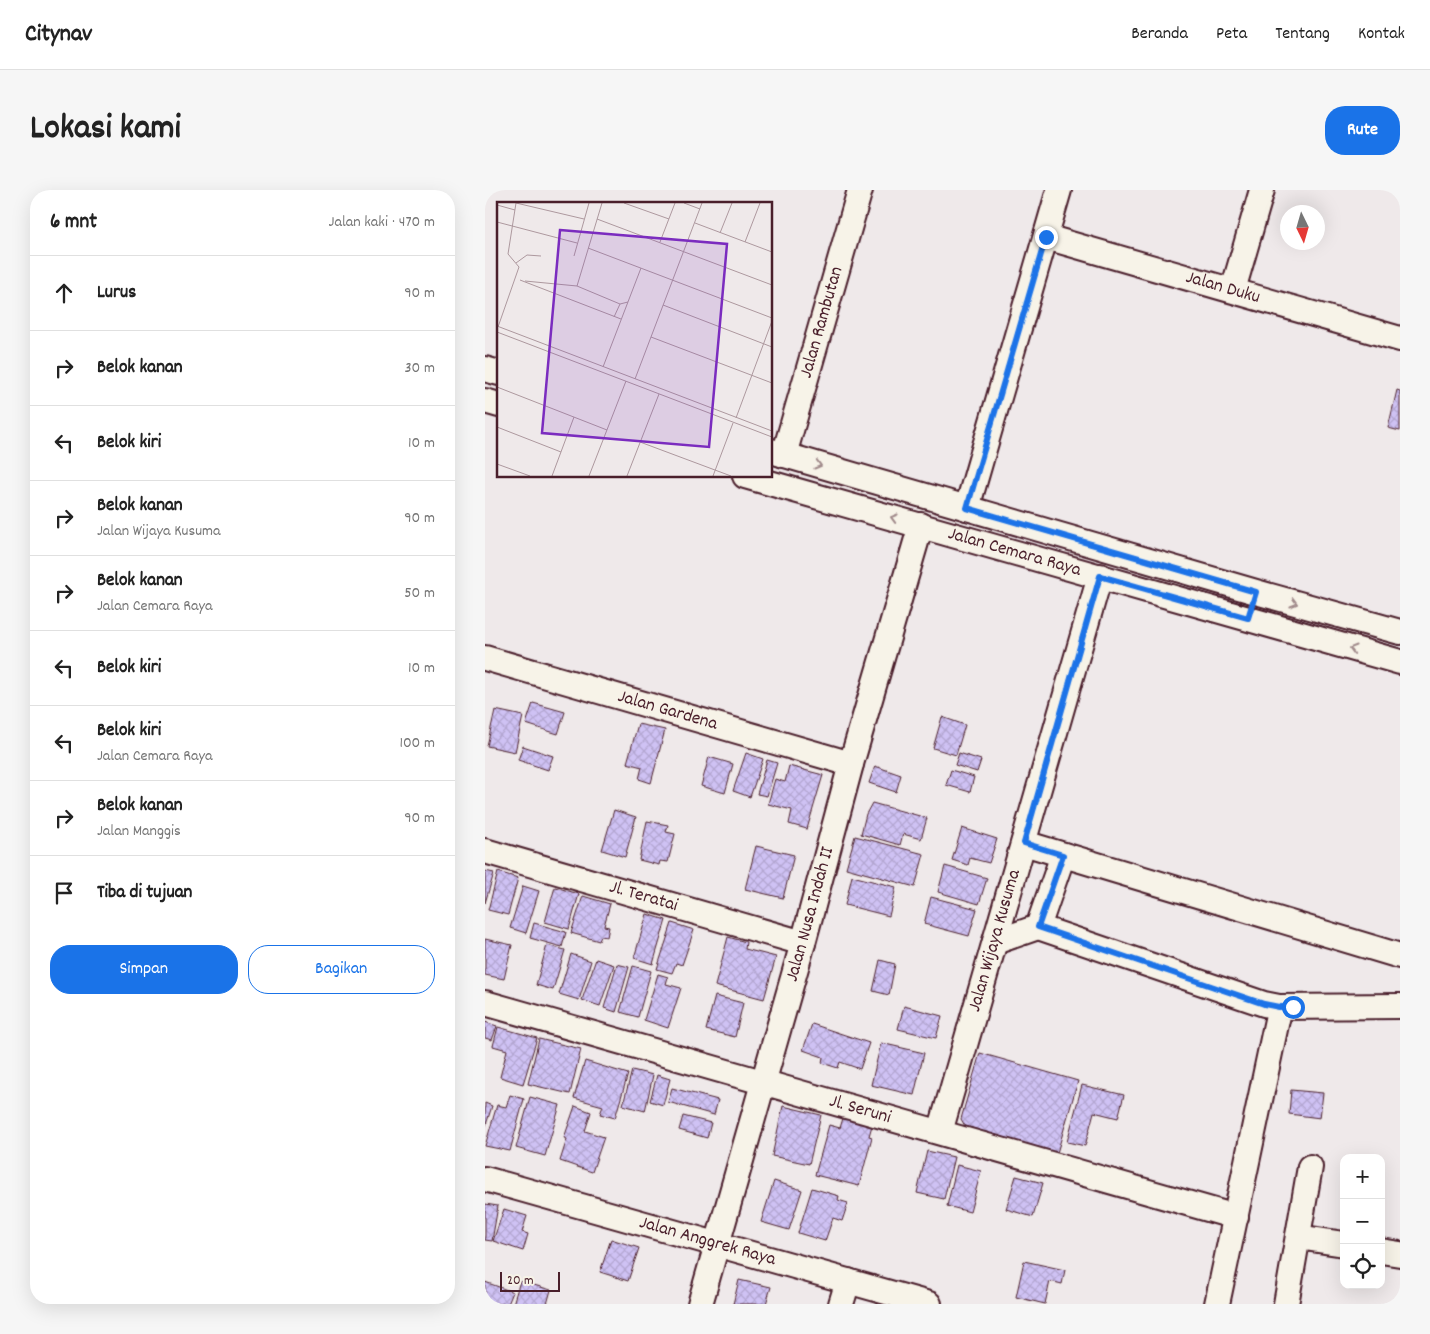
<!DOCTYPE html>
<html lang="id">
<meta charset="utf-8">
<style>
body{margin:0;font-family:Dekko,sans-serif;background:#f6f6f6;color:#222}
.controls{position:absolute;right:15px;bottom:15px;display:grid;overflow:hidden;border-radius:10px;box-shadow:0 5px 20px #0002}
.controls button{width:45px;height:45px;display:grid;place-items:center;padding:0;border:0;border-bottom:1px solid #e0e0e0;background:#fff;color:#222;font:25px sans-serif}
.compass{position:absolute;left:795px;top:15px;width:45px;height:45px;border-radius:50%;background:#fff;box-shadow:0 5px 20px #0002;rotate:175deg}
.scale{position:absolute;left:15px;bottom:12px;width:60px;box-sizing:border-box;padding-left:5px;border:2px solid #4a1f2b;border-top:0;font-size:14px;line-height:18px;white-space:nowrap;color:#4a1f2b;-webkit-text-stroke:4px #f7f3e8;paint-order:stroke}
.stop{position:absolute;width:15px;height:15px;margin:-11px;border:4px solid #1a73e8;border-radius:50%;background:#fff}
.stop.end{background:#1a73e8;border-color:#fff;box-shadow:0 1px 5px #0008}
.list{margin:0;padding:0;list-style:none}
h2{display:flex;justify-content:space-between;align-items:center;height:65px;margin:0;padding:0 20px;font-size:21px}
h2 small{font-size:16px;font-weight:400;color:#767676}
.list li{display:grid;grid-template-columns:32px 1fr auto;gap:15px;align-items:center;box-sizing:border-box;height:75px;padding:0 20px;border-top:1px solid #e0e0e0}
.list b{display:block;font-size:19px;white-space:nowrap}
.list p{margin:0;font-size:16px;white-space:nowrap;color:#767676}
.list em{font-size:16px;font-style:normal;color:#767676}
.actions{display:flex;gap:10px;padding:15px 20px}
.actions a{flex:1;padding:11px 0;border:1px solid #1a73e8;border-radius:20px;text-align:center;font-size:18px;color:#1a73e8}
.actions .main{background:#1a73e8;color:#fff}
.icon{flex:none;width:28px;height:28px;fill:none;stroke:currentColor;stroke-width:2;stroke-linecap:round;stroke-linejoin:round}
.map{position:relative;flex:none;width:915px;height:1114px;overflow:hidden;border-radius:20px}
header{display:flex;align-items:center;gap:30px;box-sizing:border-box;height:70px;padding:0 25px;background:#fff;border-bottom:1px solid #e0e0e0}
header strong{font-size:24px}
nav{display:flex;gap:28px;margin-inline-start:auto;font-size:18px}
.intro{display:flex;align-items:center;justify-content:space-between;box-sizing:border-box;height:120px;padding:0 30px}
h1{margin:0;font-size:35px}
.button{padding:12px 22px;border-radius:20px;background:#1a73e8;color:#fff;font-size:18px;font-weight:700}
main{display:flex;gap:30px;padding:0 30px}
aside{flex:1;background:#fff;border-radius:20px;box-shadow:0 5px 20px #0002}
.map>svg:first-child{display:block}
</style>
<header>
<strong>Citynav</strong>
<nav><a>Beranda</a><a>Peta</a><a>Tentang</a><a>Kontak</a></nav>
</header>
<div class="intro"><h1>Lokasi kami</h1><a class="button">Rute</a></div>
<main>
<aside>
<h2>6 mnt<small>Jalan kaki · 470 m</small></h2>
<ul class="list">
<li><svg class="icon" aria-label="ahead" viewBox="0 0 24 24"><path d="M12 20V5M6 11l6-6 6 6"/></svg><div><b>Lurus</b></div><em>90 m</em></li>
<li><svg class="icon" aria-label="right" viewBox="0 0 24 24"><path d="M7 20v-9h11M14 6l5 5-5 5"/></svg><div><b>Belok kanan</b></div><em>30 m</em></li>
<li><svg class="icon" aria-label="left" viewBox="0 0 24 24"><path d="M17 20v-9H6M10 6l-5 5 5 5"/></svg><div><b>Belok kiri</b></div><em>10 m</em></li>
<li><svg class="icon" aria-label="right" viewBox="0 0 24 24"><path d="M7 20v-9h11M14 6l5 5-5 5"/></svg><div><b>Belok kanan</b><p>Jalan Wijaya Kusuma</p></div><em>90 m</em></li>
<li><svg class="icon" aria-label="right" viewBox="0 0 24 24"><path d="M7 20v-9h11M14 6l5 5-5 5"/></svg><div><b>Belok kanan</b><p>Jalan Cemara Raya</p></div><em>50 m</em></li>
<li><svg class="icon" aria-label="left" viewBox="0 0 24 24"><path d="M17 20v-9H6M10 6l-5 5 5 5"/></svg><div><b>Belok kiri</b></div><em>10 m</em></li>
<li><svg class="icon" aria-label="left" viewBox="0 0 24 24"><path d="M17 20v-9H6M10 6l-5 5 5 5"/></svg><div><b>Belok kiri</b><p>Jalan Cemara Raya</p></div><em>100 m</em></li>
<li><svg class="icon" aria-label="right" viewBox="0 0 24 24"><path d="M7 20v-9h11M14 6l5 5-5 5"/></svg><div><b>Belok kanan</b><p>Jalan Manggis</p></div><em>90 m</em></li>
<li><svg class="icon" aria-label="arrive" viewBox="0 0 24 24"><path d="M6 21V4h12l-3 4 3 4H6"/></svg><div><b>Tiba di tujuan</b></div></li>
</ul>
<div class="actions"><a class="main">Simpan</a><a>Bagikan</a></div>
</aside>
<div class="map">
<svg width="915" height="1114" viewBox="0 0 915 1114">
<defs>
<pattern id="building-cross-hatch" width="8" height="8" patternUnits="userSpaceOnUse" patternTransform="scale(1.25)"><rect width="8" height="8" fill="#cfc2f4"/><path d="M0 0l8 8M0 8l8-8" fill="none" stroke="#b3a6d1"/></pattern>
</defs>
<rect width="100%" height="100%" fill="#efe9ea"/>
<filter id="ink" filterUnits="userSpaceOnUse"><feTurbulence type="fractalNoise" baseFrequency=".02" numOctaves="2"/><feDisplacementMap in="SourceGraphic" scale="10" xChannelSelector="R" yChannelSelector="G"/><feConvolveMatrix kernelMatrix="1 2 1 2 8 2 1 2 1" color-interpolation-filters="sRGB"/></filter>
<g filter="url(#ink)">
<path fill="url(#building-cross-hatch)" stroke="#4a1f2b" d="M912 200 915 201V241L903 238Z
M48 513 80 522 73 544 41 534Z
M10 520 38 526 30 562 2 556Z
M457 527 480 535 471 565 448 558Z
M153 534 180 540 166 593 154 589 157 577 142 573Z
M38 556 68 566 63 580 33 570Z
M261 563 278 569 265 607 248 601Z
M474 563 496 570 492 582 470 575Z
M224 567 248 574 240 603 216 596Z
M282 570 292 573 282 606 272 604Z
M304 576 338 585 322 639 304 634 307 620 283 614 290 589 300 592Z
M390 576 416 585 411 602 384 593Z
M466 580 489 587 485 602 461 595Z
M387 613 442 628 436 649 418 644 415 655 376 644 381 624Z
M129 620 151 627 140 667 117 660Z
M162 631 183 635 181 642 190 644 183 672 175 671 174 675 154 670Z
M477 638 512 649 504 673 485 668 483 675 467 670Z
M370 646 439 664 430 697 361 678Z
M271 656 309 665 298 708 260 699Z
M460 676 502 688 494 714 453 702Z
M0 681 9 683 0 713Z
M13 682 33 688 23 725 3 720Z
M367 686 411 697 404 726 360 715Z
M38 696 54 701 41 743 25 738Z
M70 697 94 704 84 739 60 732Z
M98 706 125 714 119 736 124 737 122 747 116 746 114 751 86 743Z
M446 707 492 719 484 746 439 734Z
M162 724 181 730 168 774 149 768Z
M49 733 81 742 77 757 45 748Z
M187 733 209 740 197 775 191 773 187 783 172 779Z
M243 747 261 752 260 759 291 767 279 809 230 796Z
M0 749 27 755 19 789 0 785Z
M62 755 80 760 68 800 51 795Z
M86 764 106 771 94 810 74 804Z
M111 769 129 775 115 816 97 810Z
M395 770 410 774 404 805 388 801Z
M132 774 144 777 131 822 119 818Z
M148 776 166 781 153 827 135 822Z
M173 784 183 787 181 794 196 798 183 838 159 830Z
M230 806 258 813 250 847 221 840Z
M419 816 457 826 451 848 413 839Z
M0 832 12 836 7 850 0 848Z
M327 834 384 853 375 879 355 872 353 878 337 873 338 867 318 860Z
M13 837 52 848 38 894 15 887 22 860 8 856Z
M54 849 96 859 85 904 43 894Z
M396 853 439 863 429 905 386 895Z
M495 863 593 891 572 963 480 936 476 929Z
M100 871 143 884 130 928 115 924 118 916 89 908Z
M147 880 168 885 160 921 138 915Z
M172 885 185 889 178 915 165 911Z
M597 895 639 905 633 928 609 922 600 956 582 952Z
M187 898 233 910 229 925 183 912Z
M806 900 838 903 835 928 804 924Z
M25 905 39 909 25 961 0 956 12 915 21 917Z
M45 907 75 915 60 966 31 958Z
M0 913 7 916 0 938Z
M90 916 106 922 100 941 119 947 107 982 75 971 82 949 79 948Z
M298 916 336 925 324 974 287 966Z
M359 925 388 932 384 946 387 947 374 996 330 985 344 935 355 938Z
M198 926 226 933 222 948 194 940Z
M442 961 469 967 459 1009 432 1003Z
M472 975 496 981 485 1022 462 1016Z
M531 986 558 993 548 1027 521 1019Z
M289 991 317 1000 304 1040 276 1032Z
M327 998 354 1006 353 1010 363 1013 357 1031 348 1028 340 1051 313 1043Z
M0 1014 13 1016 7 1051 0 1050Z
M19 1019 42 1026 37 1042 43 1044 38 1061 8 1051Z
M126 1049 154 1058 143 1091 115 1082Z
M539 1071 580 1080 577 1094 565 1091 560 1114 531 1107Z
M254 1090 286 1097 281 1114H248Z
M35 1091 66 1100 62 1114H28Z
M0 1092 28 1102 23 1114H0Z"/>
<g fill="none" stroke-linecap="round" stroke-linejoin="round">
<defs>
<g id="minor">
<path id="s1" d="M561 47 915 149"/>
<path d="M748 100 777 0"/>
<path d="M0 179 14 183"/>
<path d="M0 211 14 215"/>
<path d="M286 261 771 402 915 442"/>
<path id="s2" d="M299 265 375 0"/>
<path id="s3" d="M260 286 915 472"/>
<path d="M482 318 574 0"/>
<path id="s4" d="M0 468 366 574"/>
<path d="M539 653 915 766"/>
<path id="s5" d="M0 661 318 753"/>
<path d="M553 737 779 814 794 817"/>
<path d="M510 752 553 737 578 665"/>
<path id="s6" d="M0 813 751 1027"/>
<path id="s7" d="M455 942 615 386"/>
<path id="s8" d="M0 989 444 1114"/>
<path d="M813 1047 859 1054"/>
<path d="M896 1061 915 1064"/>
<path id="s9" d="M215 1114 318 753 366 574 436 335"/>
<path d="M356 1114 363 1091"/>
<path d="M732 1114 793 825 794 817 915 816"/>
<path d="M801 1114 825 977"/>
</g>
</defs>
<use href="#minor" stroke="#4a1f2b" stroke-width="28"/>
<use href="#minor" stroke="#f7f3e8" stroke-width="24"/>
</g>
<defs><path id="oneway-chevron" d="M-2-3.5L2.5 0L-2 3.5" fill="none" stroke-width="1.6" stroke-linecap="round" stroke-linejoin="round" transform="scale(1.25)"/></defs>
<g stroke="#a0898a">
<use href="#oneway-chevron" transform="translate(333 275) rotate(16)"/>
<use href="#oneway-chevron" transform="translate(409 328) rotate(-164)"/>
<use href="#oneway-chevron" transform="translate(809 413) rotate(16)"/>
<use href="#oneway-chevron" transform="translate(868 459) rotate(-164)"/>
</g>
</g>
<g fill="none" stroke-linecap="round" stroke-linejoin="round" filter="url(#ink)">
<path stroke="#1a73e8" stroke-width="6" d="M561 47 482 318 771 402 763 428 615 386 539 653 578 665 553 737 779 814 794 817H808"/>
</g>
<g text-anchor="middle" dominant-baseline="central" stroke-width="4" stroke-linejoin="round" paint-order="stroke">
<g font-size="19" fill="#4a1f2b" stroke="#f7f3e8">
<text stroke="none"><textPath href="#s1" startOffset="184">Jalan Duku</textPath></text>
<text stroke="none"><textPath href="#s2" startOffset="138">Jalan Rambutan</textPath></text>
<text stroke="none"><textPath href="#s3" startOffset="280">Jalan Cemara Raya</textPath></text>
<text stroke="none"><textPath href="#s4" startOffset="190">Jalan Gardena</textPath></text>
<text stroke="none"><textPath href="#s5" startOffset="165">Jl. Teratai</textPath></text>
<text stroke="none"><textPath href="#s9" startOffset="405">Jalan Nusa Indah II</textPath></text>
<text stroke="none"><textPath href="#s7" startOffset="199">Jalan Wijaya Kusuma</textPath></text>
<text stroke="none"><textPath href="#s6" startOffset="390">Jl. Seruni</textPath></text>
<text stroke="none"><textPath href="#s8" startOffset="231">Jalan Anggrek Raya</textPath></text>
</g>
</g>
<g transform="translate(12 12)">
<rect width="275" height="275" fill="#efe9ea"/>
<path fill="none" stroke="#ad989e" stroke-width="1" d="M19 1 87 17M127 1 172 17M187 1 203 7M0 3 18 8M100 17 275 83M0 20 80 41M198 21 275 50M223 31 235 1M163 40 178 1M248 40 263 1M91 46 275 116M77 54 92 1M19 61 30 53 44 54M23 78 124 117M28 79 80 84 105 1M80 84 123 102M166 103 275 145M117 115 123 102 131 100M0 124 275 229M1 125 22 65 11 52 19 1M0 130 275 235M154 135 275 181M106 165 144 66M138 177 205 1M0 185 110 228M239 216 275 119M0 225 64 250M143 240 234 274M0 262 33 274M55 274 77 215M92 274 129 179M130 274 162 192M216 274 236 221"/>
<path fill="#7b2cbf" fill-opacity="0.15" stroke="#7b2cbf" stroke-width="2.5" d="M63 28 230 42 212 245 45 231Z"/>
<rect width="275" height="275" fill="none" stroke="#4a1f2b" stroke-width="2.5"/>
</g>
</svg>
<div class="controls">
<button>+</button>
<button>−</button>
<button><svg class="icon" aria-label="locate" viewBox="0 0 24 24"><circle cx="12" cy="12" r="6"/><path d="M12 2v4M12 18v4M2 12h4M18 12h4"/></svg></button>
</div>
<svg class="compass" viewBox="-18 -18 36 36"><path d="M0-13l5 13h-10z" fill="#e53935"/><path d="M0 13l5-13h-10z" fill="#767676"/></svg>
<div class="scale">20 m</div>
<div class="stop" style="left:808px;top:817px"></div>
<div class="stop end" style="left:561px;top:47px"></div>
</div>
</main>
